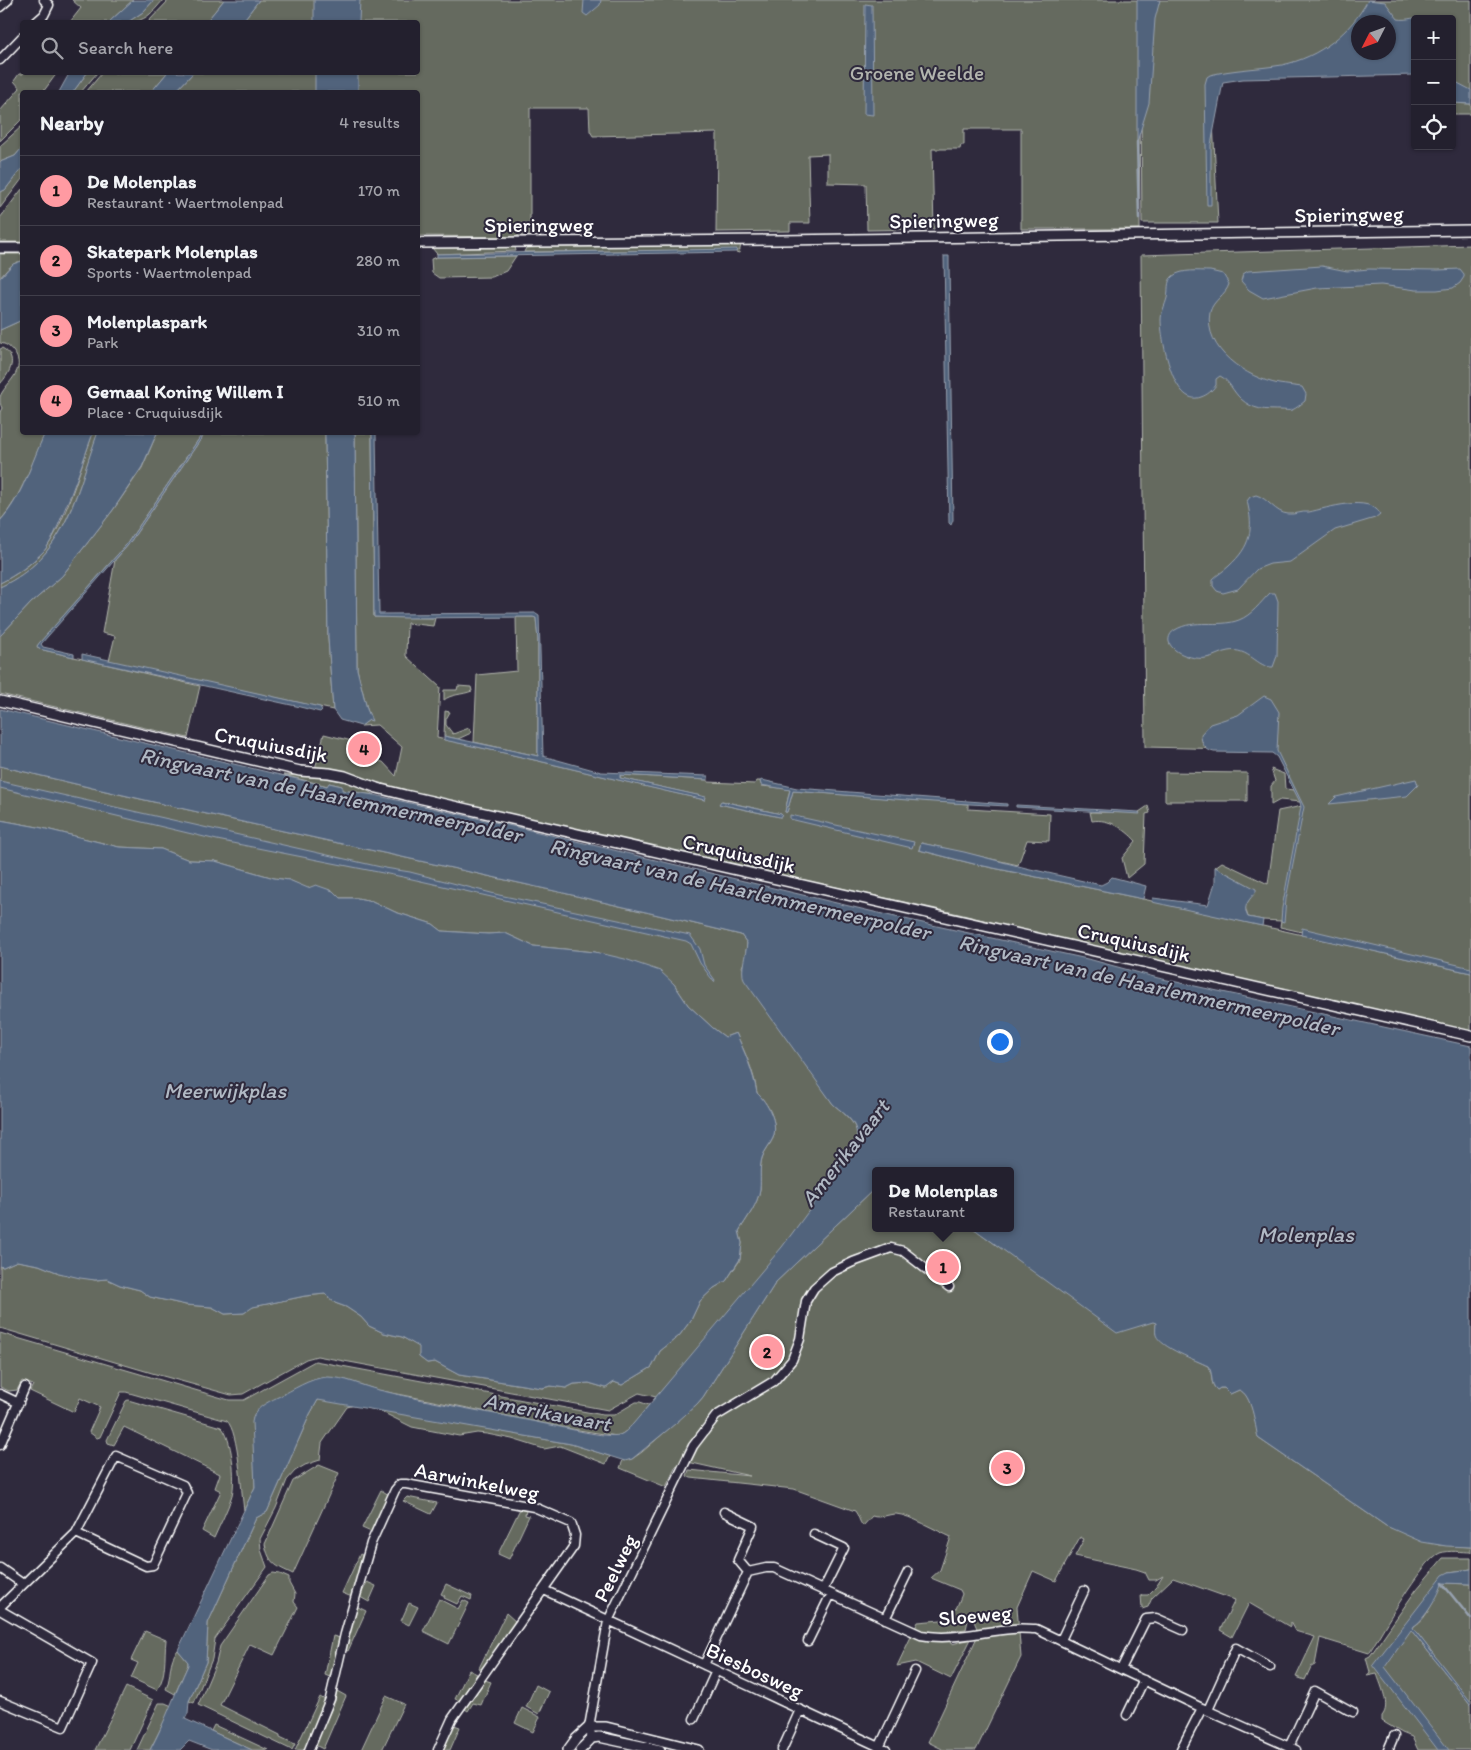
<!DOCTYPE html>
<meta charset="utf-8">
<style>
body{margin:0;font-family:Itim,sans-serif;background:#2f2d3a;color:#f1f3f6}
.controls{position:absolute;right:15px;top:15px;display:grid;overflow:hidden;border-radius:5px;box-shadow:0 1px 4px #0004}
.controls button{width:45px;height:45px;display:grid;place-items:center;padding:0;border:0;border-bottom:1px solid #403e4a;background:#23202e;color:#f1f3f6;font:25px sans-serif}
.compass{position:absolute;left:1351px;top:15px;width:45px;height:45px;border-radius:50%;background:#23202e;box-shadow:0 1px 4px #0004;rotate:228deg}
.you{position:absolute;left:999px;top:1041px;width:18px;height:18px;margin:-12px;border:4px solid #fff;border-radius:50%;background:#1a73e8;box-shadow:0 0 0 8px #1a73e833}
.badge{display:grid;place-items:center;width:32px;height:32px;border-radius:50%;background:#ff9aa2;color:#111;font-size:16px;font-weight:700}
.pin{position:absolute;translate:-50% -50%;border:2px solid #fff;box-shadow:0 1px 5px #0006}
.popup{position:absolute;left:872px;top:1167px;width:142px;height:65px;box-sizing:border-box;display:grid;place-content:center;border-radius:5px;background:#23202e;filter:drop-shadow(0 1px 4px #0005);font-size:16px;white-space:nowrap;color:#a3a3aa}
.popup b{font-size:19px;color:#f1f3f6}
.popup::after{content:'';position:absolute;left:50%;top:100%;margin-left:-10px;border:10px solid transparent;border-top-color:#23202e}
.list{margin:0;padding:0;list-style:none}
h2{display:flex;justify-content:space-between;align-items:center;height:65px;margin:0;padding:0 20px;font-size:21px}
h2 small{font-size:16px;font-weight:400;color:#a3a3aa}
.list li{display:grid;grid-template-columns:32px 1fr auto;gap:15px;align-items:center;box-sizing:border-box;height:70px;padding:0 20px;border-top:1px solid #403e4a}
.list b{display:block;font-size:19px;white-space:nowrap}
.list p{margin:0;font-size:16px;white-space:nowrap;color:#a3a3aa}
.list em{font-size:16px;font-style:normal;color:#a3a3aa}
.icon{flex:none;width:28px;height:28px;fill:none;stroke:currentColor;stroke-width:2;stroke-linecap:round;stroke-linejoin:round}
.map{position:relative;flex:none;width:1471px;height:1750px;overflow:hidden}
.search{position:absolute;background:#23202e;box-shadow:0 1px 4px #0004;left:20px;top:20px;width:400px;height:55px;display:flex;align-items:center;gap:12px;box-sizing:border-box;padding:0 18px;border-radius:5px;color:#a3a3aa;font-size:19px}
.panel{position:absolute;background:#23202e;box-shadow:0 1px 4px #0004;left:20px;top:90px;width:400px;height:345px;border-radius:5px}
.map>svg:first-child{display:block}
</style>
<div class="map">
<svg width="1471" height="1750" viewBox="0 0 1471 1750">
<rect width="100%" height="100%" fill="#2f2a3d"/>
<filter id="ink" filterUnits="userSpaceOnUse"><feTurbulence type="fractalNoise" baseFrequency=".02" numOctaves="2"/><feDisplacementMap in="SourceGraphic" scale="10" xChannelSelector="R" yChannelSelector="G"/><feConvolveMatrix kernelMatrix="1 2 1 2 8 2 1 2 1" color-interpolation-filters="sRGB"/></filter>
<g filter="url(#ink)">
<path fill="#656b5e" stroke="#b2b5ae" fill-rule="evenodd" d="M72 0H133L109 22H70L81 8Z
M154 0H163C152 13 145 22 128 22L143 12Z
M169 0H224L206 22H148Z
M259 0H1138L1140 229H1021V129H964V145H961L960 149H932L934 229 867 230 866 184 828 183V154L808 155 810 223H790V231H787L716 232 717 133 593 136 590 131 589 108H530V235H518V237L418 236V92H175L193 73 418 72V22H242Z
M1140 0H1471V99L1452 92V19H1415V68L1211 79 1218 223H1142ZM1358 22H1388V52H1358Z
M25 72 57 73 43 92H22V119L0 141V111L20 88 14 81 19 74H23Z
M87 73H97L81 92H73Z
M102 73H167L151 92H86Z
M1452 103 1471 104V114H1452Z
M22 126V148L15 156 0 162V146Z
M22 168V179L0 208V192L5 190Z
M22 189V242H0V218Z
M741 245 739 253 736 252 737 250 524 252 526 248 553 247Z
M1471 245V971L1280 927 1281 921 1263 920 1248 917 1245 907 1255 889 1215 867 1222 862 1268 884 1278 811 1302 806 1300 802 1280 800 1271 805V786L1275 781 1271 769 1284 774 1285 789 1294 790 1274 750 1145 747 1141 255Z
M515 247 516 251 437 254 432 248Z
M0 254H22V261C12 262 7 270 0 278Z
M516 256 506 271 492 277 439 278 432 273 431 259 437 257Z
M22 320V432L45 433C32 463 22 496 0 521V412L2 408C0 405 0 401 0 397 4 384 29 370 13 351 9 346 6 344 0 343V330Z
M2 348C19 357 10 373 0 384V349Z
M93 433H98C75 495 66 557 0 587V583C16 575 32 564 44 551 65 525 81 465 93 433Z
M157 433H203L126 545 37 646 39 649 200 686 188 738 0 694V636L31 603 62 576 78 555 113 510 142 468Z
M205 433H325L328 638 333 710 109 661 115 636 102 633 115 560 128 545Z
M355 433H372L374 617 435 618 433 626 407 623 406 656 440 687 437 738C527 757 616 780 705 800V797L620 778V775L708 780V782L755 784 757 781H760L762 786 790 789 785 812H787L793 791 968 804V809L1050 814 1049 841 1027 840 1018 865 921 843 919 850 974 864 1143 899 1471 973V1032L1089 947 959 914 785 876 710 861 400 790 336 770 315 769 324 734 356 742 354 756 383 762 396 776 402 747 377 725 361 726 369 720H371L367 709 357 669ZM722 801 781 814 782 816 780 817 719 804Z
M516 617H533L536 618 538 640V756L474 742 477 675 517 671Z
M458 686 471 687 472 691C462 695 451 694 444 700V690H457Z
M445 711 450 712 446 719V725L453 734 469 728 471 733 458 739 444 736Z
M0 766C246 826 495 874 741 935L747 943 745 960 742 967 833 1104C843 1113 858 1123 858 1139 804 1233 726 1315 656 1397L639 1393 608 1410 317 1356 306 1359 243 1394 231 1395 152 1373 0 1328V1266L3 1267 17 1261 39 1265 59 1273 95 1280 107 1279 120 1285 140 1290 150 1297 186 1305 212 1307 225 1314 244 1313 252 1307 305 1296 325 1294 335 1303 346 1307 361 1317 369 1326 384 1333 402 1337 420 1347 419 1357 427 1363 435 1362 459 1375 542 1388 551 1386 566 1388 574 1384 589 1383 606 1388 614 1382 622 1385 652 1367 660 1351 679 1336 691 1320 700 1301 714 1288 726 1281 740 1260 742 1243 739 1231C747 1218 758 1204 760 1189 761 1179 759 1169 762 1158 764 1151 770 1145 773 1138 779 1123 767 1102 757 1093 754 1071 745 1053 736 1033L725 1037 713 1028 688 1005 674 984 595 952 533 946 505 933 488 934 442 931 433 924 395 912 372 901 357 898H340L333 891 308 889 289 880 274 878 215 861 189 860 161 849 119 847 38 827 0 820Z
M1165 772 1247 773V801H1165Z
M283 775C314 777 347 776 374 795L341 790 342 786 329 783 328 786Z
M1148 806 1150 813 1146 814 1144 864 1127 878 1122 858 1136 841C1125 829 1109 818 1092 821L1090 812 1140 813 1139 812Z
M875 1188 876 1228H973L1002 1249 1156 1323V1334L1176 1351 1208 1366C1214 1373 1209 1383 1217 1390L1220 1388H1224L1230 1394 1239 1390C1252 1394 1256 1425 1258 1438L1386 1526 1439 1545 1471 1547V1552C1462 1552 1449 1550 1440 1553 1422 1560 1381 1633 1369 1653L1320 1638 1315 1665 1311 1667 1305 1680 1296 1677 1315 1637 1295 1631 1290 1622V1627L1249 1603 1232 1637 1220 1630 1235 1600 1173 1578 1152 1598 1148 1607 1142 1609 1141 1595H1148L1156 1587 1163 1576 1156 1580H1149L1145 1572 1136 1569 1075 1556 1084 1539 1080 1537 1056 1581 1033 1571 1017 1607 1021 1657 976 1750H942V1749L928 1742 979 1633 970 1612 966 1629 948 1631 952 1644 971 1639 951 1679 916 1662 897 1666 918 1622 952 1619 962 1594 960 1590 931 1578 940 1570 951 1537C937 1531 910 1515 896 1514 888 1514 880 1519 872 1516L863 1526C859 1522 859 1516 855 1511L794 1489 691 1478 687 1476 689 1470 750 1476 683 1461 676 1466 666 1487 620 1468 623 1460 632 1459 642 1452 697 1404 703 1397 776 1282Z
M0 1333 229 1400H244L315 1361 603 1415H614L636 1402H640L649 1405C640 1416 630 1432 617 1436L572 1429 408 1396 377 1390 346 1380 253 1418 255 1487 244 1510C241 1491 239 1432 227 1421L126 1392H121L100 1437 97 1438 89 1432 100 1407 80 1398 74 1412 30 1391 33 1385 22 1381 17 1390 9 1391 0 1387Z
M322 1399 355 1405 347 1407 322 1443 320 1460 305 1465 295 1471 287 1480 276 1508 260 1539 261 1550 267 1567 215 1639 212 1659 194 1703 189 1701 206 1662 208 1623 256 1518 267 1512 310 1414 318 1400Z
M128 1400 221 1427C232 1436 236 1480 232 1495 228 1510 220 1524 214 1538L202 1531 221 1491 215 1488 220 1474 124 1427 114 1445 108 1443 107 1440 126 1401Z
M376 1409 571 1444 610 1456 606 1464 560 1446 544 1449 512 1439 487 1434 477 1433 459 1436 412 1427Z
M319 1465 339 1473 293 1574C276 1566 269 1564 265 1544L293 1481Z
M381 1490 389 1495 371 1532 362 1528Z
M407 1497 437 1503 431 1514 403 1501Z
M520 1509 526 1511 525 1515 529 1516 509 1559 498 1554Z
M360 1554 362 1555 352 1597 342 1593Z
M1443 1558H1471V1569L1449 1572 1411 1630 1471 1705V1750H1418L1412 1737 1402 1733 1382 1721V1716C1391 1706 1381 1686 1377 1674L1367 1676 1370 1672 1366 1658 1370 1656 1416 1590Z
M273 1573 280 1574 289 1578V1583L295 1594 294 1602 298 1607 274 1655 250 1644 220 1705 280 1735V1737L295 1744 292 1750 198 1705 216 1663 220 1646 269 1575Z
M367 1582 376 1586 369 1602 360 1597Z
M1442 1583 1471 1584V1703L1413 1628 1414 1626C1428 1619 1435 1596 1442 1583Z
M446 1584 472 1596 471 1600 462 1596 457 1604 444 1598 445 1596 441 1594Z
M439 1599 458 1609 463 1600 469 1603 449 1644 423 1631Z
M409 1603 418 1607 409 1625 401 1621Z
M356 1606 366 1611 348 1651 346 1650Z
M506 1613 516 1622 482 1670 479 1668Z
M145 1631 166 1640C164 1657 167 1675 157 1690L131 1678 138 1663 131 1660Z
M333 1636 340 1638 332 1678 325 1675Z
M178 1650 188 1662V1665L175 1694 166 1689C172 1676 168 1660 178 1650Z
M469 1670 477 1674 460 1701 455 1699Z
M485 1680 491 1682 481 1705 473 1703 468 1711 465 1709Z
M536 1685 549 1692 539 1714 526 1707Z
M126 1687 153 1700 130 1750H95Z
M337 1691 346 1696 323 1749 315 1745 335 1701Z
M386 1696 404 1704 382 1750H361Z
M320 1697 325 1700 304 1750H295Z
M159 1703H165L172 1706 150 1750H137Z
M522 1708 540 1717 533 1732 515 1723Z
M214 1725 268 1750H252L211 1731Z
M454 1725 460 1727 450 1750H443Z"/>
<path fill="#51637c" stroke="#97a1b0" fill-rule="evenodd" d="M133 0H154L143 12 128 22H109Z
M224 0H259L242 22H206Z
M314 0H360L359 22H314Z
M584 0H601L600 5 587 16 583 13Z
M1137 0H1160L1155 19 1149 103 1137 142Z
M1368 0 1385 2 1398 19C1408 21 1416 15 1425 19H1415V75L1243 79 1223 82 1211 145V205H1207L1205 84 1207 77 1210 75C1234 69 1258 69 1282 65 1320 57 1350 33 1368 0ZM1358 22H1388V52H1358Z
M865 4 872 5 873 115 864 114Z
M70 72 87 73 73 92H59Z
M167 73V72L193 73 175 92H151Z
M315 73H358V92H315Z
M1452 80 1471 90V104L1452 103Z
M22 148V168L5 190 0 192V162L15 156Z
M737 249 736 252 437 257V254Z
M944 256H949V263L953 520 951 525 949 523Z
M22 261V320L0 330V278L13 264Z
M1322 266 1347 271 1369 269 1438 270 1460 269 1464 274V277L1460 283 1453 288 1437 290H1416L1381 285 1317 288 1263 298 1249 290 1241 281 1243 274 1248 271Z
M1210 271 1223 274 1229 284C1226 295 1213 300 1210 312 1203 350 1247 378 1279 384 1286 385 1294 386 1302 387L1306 394 1305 401C1301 404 1297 408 1292 410 1289 411 1284 410 1281 410 1265 410 1253 410 1241 399 1233 392 1229 380 1220 376L1216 379V385C1212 391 1207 395 1201 397 1173 408 1161 338 1161 320 1161 312 1165 306 1167 298 1169 291 1166 281 1173 276 1182 269 1199 271 1210 271Z
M98 432 157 433 142 467 113 510 78 555 62 576 31 603 0 636V587C67 556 75 495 98 432Z
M45 433H93C83 461 74 489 62 516 57 528 52 541 44 551 31 564 16 575 0 583V521C23 496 31 463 45 433Z
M203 433H205L128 545 41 644 43 647 74 654V657L39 649 37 646 40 642 126 545Z
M325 433H355L357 669 367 709 372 721 369 720 361 726 340 720 333 710 328 638Z
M372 433H376L379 614 536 613 539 615 543 756 601 772 708 776V780L620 775V778L706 797 705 800C618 781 532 758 444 740V736L538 756V640L536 618 533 617 406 618 374 617Z
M1256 495C1268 498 1275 513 1288 514 1295 515 1301 511 1309 512 1327 508 1370 494 1380 514L1375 518 1335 530 1290 562 1270 564 1257 569 1238 589 1223 593 1217 591 1213 586V579C1218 574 1224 571 1229 566 1251 546 1254 529 1247 501L1250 497Z
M1270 593H1275L1278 601 1277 656 1273 667C1257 668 1249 647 1228 651 1220 652 1214 657 1206 658 1195 660 1173 654 1169 642 1168 637 1171 632 1175 630 1195 618 1218 628 1239 620 1252 615 1260 603 1270 593Z
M82 654 320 707 322 710 320 712 296 706 82 659Z
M1264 696 1271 699 1279 712 1277 751 1304 807 1286 899 1284 922 1281 921 1282 908 1301 807 1300 802 1277 757 1272 753 1214 752C1205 750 1201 744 1201 734L1210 724 1238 715Z
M0 709 327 786 329 783 342 786V790L374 795 521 828 891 916 1092 960 1158 978 1471 1046V1547L1446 1546 1422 1542 1386 1526 1258 1438C1255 1425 1252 1394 1239 1390L1230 1394 1224 1388H1220L1217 1390C1209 1383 1214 1373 1208 1366 1196 1360 1161 1348 1156 1335 1155 1331 1156 1326 1156 1323L1153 1322 1117 1333 973 1228H1010V1171H876L875 1188 776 1282 703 1397 697 1404 675 1424 632 1459 625 1461 571 1444 318 1400 310 1414 267 1512 256 1518 208 1623 206 1662 189 1701 188 1713 185 1719 252 1750H212L189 1741 180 1750H150C165 1722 175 1693 188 1665V1662L178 1650 255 1487 252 1422C254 1408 266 1403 278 1397 293 1390 310 1378 327 1377 345 1377 362 1386 379 1390 436 1404 494 1413 551 1425 566 1428 606 1438 619 1435 624 1434 629 1428 633 1424L782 1247 819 1197 853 1146C864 1127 847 1116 833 1104L744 980C740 968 746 956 747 943L741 935C495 874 246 826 0 766Z
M1416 779 1418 785 1407 796 1329 804 1336 797Z
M762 780 797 788 1007 804V806L933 802 793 791 787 812H785L790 790 761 785 760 781Z
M0 781 385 868 410 872 499 895 690 935 700 949 704 965 715 980 714 982 700 963 691 944 686 941 403 877 217 840 0 788Z
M721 801 781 814 783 816 780 817 719 804Z
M1016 805 1139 812 1140 814 1016 807Z
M790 815 914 842 912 848 790 819Z
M0 820 38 827 119 847 161 849 189 860 215 861 274 878 289 880 308 888 316 885 333 891 340 898H357L372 901 395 912 433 924 442 931 488 934 505 933 533 946 595 952 625 959 660 971 674 984 688 1005 713 1028 725 1037 736 1033C745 1053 753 1071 757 1093 767 1102 779 1123 773 1138 770 1145 764 1151 762 1158 759 1169 761 1179 760 1189 758 1204 747 1218 739 1231L742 1243 740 1259 726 1281 714 1288 700 1301 691 1320 679 1336 660 1351 652 1367 622 1385 614 1382 606 1388 589 1383 574 1384 566 1388 551 1386 542 1388 459 1375 435 1362 427 1363 419 1357V1347L402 1337 384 1333 369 1326 361 1317 346 1307 335 1303 325 1294 305 1296 253 1307 244 1313 225 1314 212 1307 186 1305 150 1297 140 1290 120 1285 107 1279 95 1280 80 1278 59 1273 39 1265 17 1261 3 1267 0 1266Z
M921 843 964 852 1026 868 1101 885 1107 882 1112 877 1146 886 1143 899 974 864 919 850Z
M1215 867 1256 889V892C1249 900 1242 906 1248 917L1263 920 1262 926 1152 902 1153 898 1208 905 1215 883Z
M1302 928 1471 968V973L1301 935Z
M1471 1569V1584L1442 1583C1441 1593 1423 1621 1414 1626L1413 1628 1471 1702V1705L1411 1630 1385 1667 1449 1750H1438L1373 1665 1443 1575 1449 1572Z"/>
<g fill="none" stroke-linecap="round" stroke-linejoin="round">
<path stroke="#97a1b0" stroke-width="2.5" d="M1137 142 1139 219
M1442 1583 1471 1619"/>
<defs>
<path id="minor" d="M0 7 8 0
M36 22 44 15 49 5 44 0
M0 60 22 37
M0 1394 19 1403
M0 1445 25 1387
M724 1512 753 1526 738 1560 748 1572
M814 1534 844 1548 823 1590
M0 1568 23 1584
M544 1590 886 1750
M0 1607 76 1533 116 1456 183 1485 187 1493 153 1565 146 1566 76 1533
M0 1610 92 1663 63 1727 0 1701
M885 1619 908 1572
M1061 1640 1084 1591
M808 1641 831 1594
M704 1665 748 1572 766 1568H774L921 1635C952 1641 982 1631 1012 1629 1020 1628 1029 1629 1036 1629L1202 1708 1296 1750
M1121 1669 1146 1619 1156 1618 1183 1630
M1208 1710 1236 1648 1270 1667
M1127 1715 1144 1680
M694 1719 716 1671
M592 1738 589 1727 608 1621 693 1446 716 1416 774 1381 792 1360 800 1339 806 1301 814 1288 832 1272 853 1262 891 1248 903 1251 949 1287
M1289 1747 1315 1691 1353 1712
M879 1748 915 1671
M1181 1749 1202 1708
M309 1750 330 1699 345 1634 371 1543 395 1490 400 1484H406L534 1507 571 1523 575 1535 574 1546 452 1719 438 1750
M782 1750 800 1710
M1388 1750 1394 1736"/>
<path id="tertiary" d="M418 243 781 240 1471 230
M0 248H22
M0 701 300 771 329 773 345 776 377 788 405 795 1471 1036
M568 1750 576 1739 589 1727H606L699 1750
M580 1750 592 1738 599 1737 660 1750"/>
</defs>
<use href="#minor" stroke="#fff" stroke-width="11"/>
<use href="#tertiary" stroke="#fff" stroke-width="12"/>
<use href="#minor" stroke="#2f2a3d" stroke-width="8"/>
<use href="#tertiary" stroke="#2f2a3d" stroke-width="9"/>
</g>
</g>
<g text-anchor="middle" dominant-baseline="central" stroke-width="4" stroke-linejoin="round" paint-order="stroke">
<g font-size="21" fill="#b2b5ae" stroke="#2f2a3d">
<text x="917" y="72">Groene Weelde</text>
</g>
<g font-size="21" fill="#fff" stroke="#2f2a3d">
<text transform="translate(1349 214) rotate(-1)">Spieringweg</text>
<text transform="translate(944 220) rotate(-1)">Spieringweg</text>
<text x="539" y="224">Spieringweg</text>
<text transform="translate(271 744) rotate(11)">Cruquiusdijk</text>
<text transform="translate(739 853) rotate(13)">Cruquiusdijk</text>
<text transform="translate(1134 942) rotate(13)">Cruquiusdijk</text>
<text transform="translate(477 1481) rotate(11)">Aarwinkelweg</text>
<text transform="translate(615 1568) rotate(-64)">Peelweg</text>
<text transform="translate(975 1615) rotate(-5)">Sloeweg</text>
<text transform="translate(755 1670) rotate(25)">Biesbosweg</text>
</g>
<g font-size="22" font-style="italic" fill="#b1b9c4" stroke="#2f2a3d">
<text transform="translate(331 795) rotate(12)">Ringvaart van de Haarlemmermeerpolder</text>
<text transform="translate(740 889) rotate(13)">Ringvaart van de Haarlemmermeerpolder</text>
<text transform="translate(1149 985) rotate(13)">Ringvaart van de Haarlemmermeerpolder</text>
<text x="225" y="1090">Meerwijkplas</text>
<text transform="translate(845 1153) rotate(-52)">Amerikavaart</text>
<text x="1306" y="1234">Molenplas</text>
<text transform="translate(547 1412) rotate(11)">Amerikavaart</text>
</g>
</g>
</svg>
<div class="controls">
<button>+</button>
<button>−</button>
<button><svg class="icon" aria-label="locate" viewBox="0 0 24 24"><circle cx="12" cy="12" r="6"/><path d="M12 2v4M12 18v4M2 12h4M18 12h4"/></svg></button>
</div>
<svg class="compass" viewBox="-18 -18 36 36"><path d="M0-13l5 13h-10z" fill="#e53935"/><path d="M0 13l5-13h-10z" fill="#a3a3aa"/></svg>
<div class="you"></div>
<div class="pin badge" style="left:943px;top:1267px">1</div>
<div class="popup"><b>De Molenplas</b>Restaurant</div>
<div class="pin badge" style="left:767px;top:1352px">2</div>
<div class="pin badge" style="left:1007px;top:1468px">3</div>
<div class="pin badge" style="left:364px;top:749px">4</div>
<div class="search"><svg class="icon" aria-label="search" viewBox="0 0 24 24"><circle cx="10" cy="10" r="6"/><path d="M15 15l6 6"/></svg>Search here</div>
<section class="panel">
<h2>Nearby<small>4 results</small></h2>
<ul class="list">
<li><span class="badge">1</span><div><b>De Molenplas</b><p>Restaurant · Waertmolenpad</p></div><em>170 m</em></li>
<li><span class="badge">2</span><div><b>Skatepark Molenplas</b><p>Sports · Waertmolenpad</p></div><em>280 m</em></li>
<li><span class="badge">3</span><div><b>Molenplaspark</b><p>Park</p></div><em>310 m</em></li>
<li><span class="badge">4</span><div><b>Gemaal Koning Willem I</b><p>Place · Cruquiusdijk</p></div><em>510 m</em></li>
</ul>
</section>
</div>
